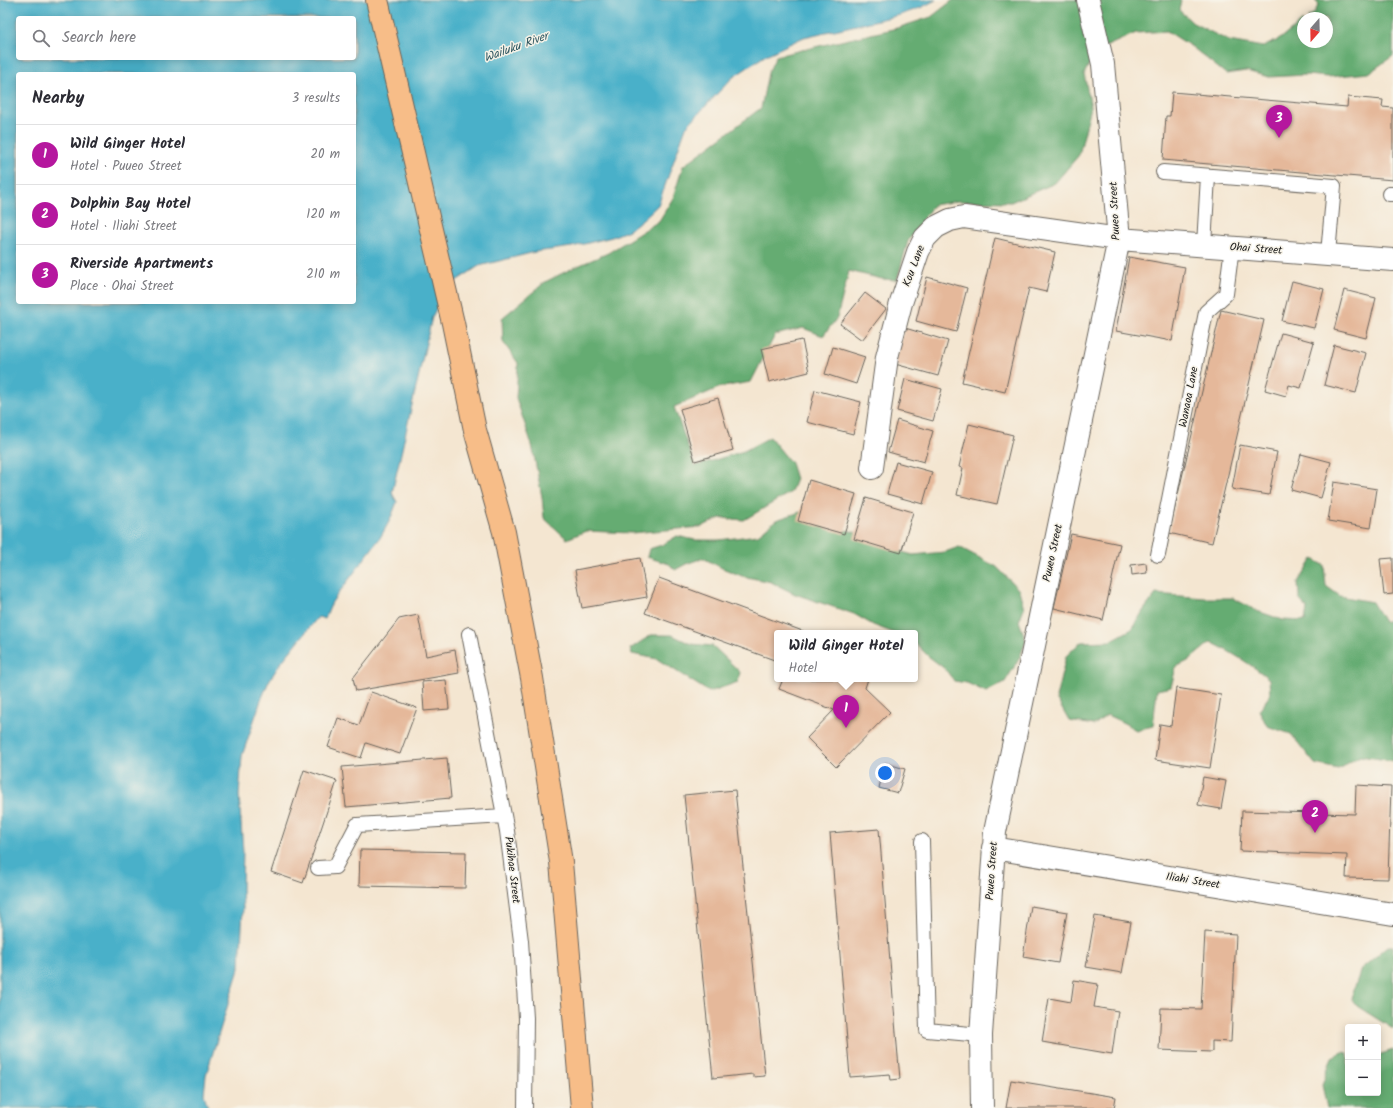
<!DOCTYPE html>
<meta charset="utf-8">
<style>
body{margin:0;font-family:Kalam,sans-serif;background:#f2f2f3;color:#2b2b33}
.controls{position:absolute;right:12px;bottom:12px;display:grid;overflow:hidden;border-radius:4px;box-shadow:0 2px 10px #0003}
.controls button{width:36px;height:36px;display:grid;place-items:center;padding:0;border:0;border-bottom:1px solid #e1e1e2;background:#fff;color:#2b2b33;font:20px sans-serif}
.compass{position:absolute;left:1297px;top:12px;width:36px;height:36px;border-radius:50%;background:#fff;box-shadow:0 2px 10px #0003;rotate:200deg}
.you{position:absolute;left:885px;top:773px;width:14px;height:14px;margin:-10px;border:3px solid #fff;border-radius:50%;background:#1a73e8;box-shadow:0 0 0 6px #1a73e833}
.badge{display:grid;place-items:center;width:26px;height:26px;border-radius:50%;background:#b5179e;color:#fff;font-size:13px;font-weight:700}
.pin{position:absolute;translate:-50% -33px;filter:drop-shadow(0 1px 2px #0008)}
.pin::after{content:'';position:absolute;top:21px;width:14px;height:12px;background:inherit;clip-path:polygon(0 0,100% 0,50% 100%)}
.popup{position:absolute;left:774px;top:630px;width:144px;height:52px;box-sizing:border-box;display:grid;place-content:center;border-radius:4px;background:#fff;filter:drop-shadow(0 1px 3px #0005);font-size:13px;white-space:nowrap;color:#7c7c81}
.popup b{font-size:15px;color:#2b2b33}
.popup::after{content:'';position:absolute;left:50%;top:100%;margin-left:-8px;border:8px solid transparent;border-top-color:#fff}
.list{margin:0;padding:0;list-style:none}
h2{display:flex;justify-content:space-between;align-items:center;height:52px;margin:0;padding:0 16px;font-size:17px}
h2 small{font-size:13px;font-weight:400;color:#7c7c81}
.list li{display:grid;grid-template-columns:26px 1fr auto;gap:12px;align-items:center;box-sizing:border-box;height:60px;padding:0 16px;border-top:1px solid #e1e1e2}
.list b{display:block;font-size:15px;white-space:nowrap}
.list p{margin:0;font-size:13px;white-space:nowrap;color:#7c7c81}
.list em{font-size:13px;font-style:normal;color:#7c7c81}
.icon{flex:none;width:22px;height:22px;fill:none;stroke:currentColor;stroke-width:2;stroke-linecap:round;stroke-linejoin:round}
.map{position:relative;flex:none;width:1393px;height:1108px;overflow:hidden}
.search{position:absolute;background:#fff;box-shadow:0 2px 10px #0003;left:16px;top:16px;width:340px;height:44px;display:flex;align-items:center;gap:10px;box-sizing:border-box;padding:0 14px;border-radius:4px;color:#7c7c81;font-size:15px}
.panel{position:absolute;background:#fff;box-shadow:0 2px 10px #0003;left:16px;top:72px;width:340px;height:232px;border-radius:4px}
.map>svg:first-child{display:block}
</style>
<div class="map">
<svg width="1393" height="1108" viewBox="0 0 1393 1108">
<rect width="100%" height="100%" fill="#f7f3e8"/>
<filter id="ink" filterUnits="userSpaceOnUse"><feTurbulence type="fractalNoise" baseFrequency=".025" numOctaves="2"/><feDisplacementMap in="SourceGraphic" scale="8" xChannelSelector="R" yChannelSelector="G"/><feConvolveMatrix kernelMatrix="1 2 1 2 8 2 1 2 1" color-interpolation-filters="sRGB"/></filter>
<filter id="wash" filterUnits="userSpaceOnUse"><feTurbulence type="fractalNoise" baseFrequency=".012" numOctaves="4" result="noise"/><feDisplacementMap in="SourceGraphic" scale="16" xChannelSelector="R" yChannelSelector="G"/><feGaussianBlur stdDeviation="0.9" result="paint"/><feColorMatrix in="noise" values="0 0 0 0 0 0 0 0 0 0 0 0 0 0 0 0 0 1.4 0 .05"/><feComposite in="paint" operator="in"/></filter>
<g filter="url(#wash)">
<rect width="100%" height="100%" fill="#f4e6d1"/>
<path fill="#65ac72" stroke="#406447" d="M953 0H1181L1179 10 1193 23 1229 41 1263 47 1280 39 1303 21V42H1327V18H1307L1314 13 1319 4 1315 0H1393V56L1369 73 1328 77 1306 75 1269 77 1246 71 1226 74 1192 47 1167 31 1136 33 1096 51 1084 74 1091 107 1079 155 1055 183 1011 202 958 201 933 205 908 241 897 280 882 279 849 271 837 318 823 336 803 328 775 335 751 382 721 387 674 407 695 466 744 451 770 437 791 463 796 479 791 492 744 520 720 518 701 527 631 533 586 531 567 539 544 518 542 497 532 445 516 398 518 363 503 342 502 318 545 282 573 268 608 253 659 221 673 198 683 166 761 108 768 73 776 56 897 28 931 17Z
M800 512 827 529 851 531 870 537 888 548 913 555 945 552 959 547 997 567 1019 590 1024 608 1019 621 1026 641 1019 659 1005 682 986 692 967 683 954 681 945 669 928 656 915 643V633H894L873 625 854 614 795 594 771 582 742 576 722 568 703 558 686 564 675 570 669 564 647 557 649 549 662 545 677 536 695 540H719L758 535 776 520Z
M1313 559 1324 565 1326 586 1340 596 1372 602 1384 622 1393 619V761L1360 756 1338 769 1315 764 1291 734 1267 726 1259 710 1270 695 1269 679C1251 664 1232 653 1211 642L1188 661 1176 667 1171 687 1157 690 1153 726 1136 730 1124 723 1107 715 1094 725 1069 721 1056 698 1066 656 1081 642 1110 641 1132 629 1143 611 1156 594 1204 598H1233L1257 611 1283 620 1305 621 1307 608 1299 599 1298 582Z
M651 635H672L691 644 713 646 740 672 738 682 709 692 657 659 632 654 630 649Z
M1388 946H1393V1029L1357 1006 1351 998 1361 969Z
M1393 1050V1108H1327L1322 1085 1332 1057 1342 1052 1348 1053V1093H1378V1055Z"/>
<path fill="#4ab0c9" stroke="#336672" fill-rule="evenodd" d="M0 0H936L920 8 900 15 804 37 766 55 732 78 686 127 658 205 644 218 629 230 612 237 572 247 535 252 479 266 447 287 432 317 392 493 397 502 390 520 380 538 332 602 325 619 318 617 280 664 269 681 261 700 242 756 239 795 243 851 242 890 243 907 240 966 206 1075 204 1094 208 1108H0ZM18 18H354V58H18ZM18 74H354V302H18Z"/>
<g id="blocks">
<path fill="#e5b89a" d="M1172 92 1347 107 1348 97 1383 100 1382 107 1393 108V180L1163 160 1166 116H1170Z
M995 238 1055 252 1046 292 1029 288 1005 392 962 382Z
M1129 257 1185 267 1172 341 1116 331Z
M927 277 967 288 956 332 916 321Z
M1292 281 1324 289 1314 328 1282 321Z
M1344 290 1376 298 1366 338 1334 330Z
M865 293 886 309 862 340 840 324Z
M1221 310 1264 320 1212 543 1169 533Z
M905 328 948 341 938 376 895 364Z
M1281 333 1314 342 1301 388 1289 385 1286 396 1265 390Z
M802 340 809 372 769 382 761 349Z
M1334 345 1366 353 1356 393 1324 385Z
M833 347 865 357 856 384 825 374Z
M905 379 942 389 933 421 897 411Z
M815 390 861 402 853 434 807 422Z
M718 398 733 450 695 461 680 409Z
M897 420 933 431 924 462 888 452Z
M969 424 1013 435 997 504 957 495 963 468 959 467Z
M1240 445 1277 452 1269 495 1232 489Z
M1301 454 1331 462 1321 498 1291 490Z
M896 462 932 472 923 504 887 494Z
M809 480 856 494 844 534 798 521Z
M1334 482 1377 489 1371 528 1328 521Z
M866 498 913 512 901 553 854 539Z
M1071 534 1120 544 1103 620 1054 608Z
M640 558 647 597 582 608 575 570Z
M1393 558V594L1384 595 1380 559Z
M1146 563 1147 573 1132 575 1131 565Z
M659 578 808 633H777V661L645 613Z
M418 615 426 656 455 650 459 673 356 691 353 678 399 619Z
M783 679H868L865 688 890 712 836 767 807 738 834 710 779 689Z
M446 680 449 709 424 711 422 682Z
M1176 688 1221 695 1210 768 1155 760 1160 724 1171 726Z
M371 692 417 708 400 754 366 743 361 758 328 747 338 718 359 725Z
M447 758 451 798 346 807 342 767Z
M885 763 905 769 898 793 879 788Z
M304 770 337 781 303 883 271 872Z
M1203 777 1226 781 1221 809 1198 805Z
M1356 785 1391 787 1388 879 1346 878 1347 855 1240 851 1242 811 1355 814Z
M735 790 765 1076 753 1077V1074L713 1078 684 795Z
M879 829 897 1045 900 1079 891 1080 890 1074 850 1077 830 833Z
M360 850 466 852 465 888 359 886Z
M1031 906 1067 912 1058 963 1023 957Z
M1095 916 1131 922 1122 973 1086 967Z
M1205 932 1236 934 1231 1042 1212 1041V1052L1159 1050 1161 1008 1201 1009Z
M1074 980 1098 984 1094 1007 1118 1011 1112 1054 1042 1042 1049 998 1071 1002Z
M1011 1080 1116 1097 1114 1108H1006Z"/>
</g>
</g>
<g filter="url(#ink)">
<use href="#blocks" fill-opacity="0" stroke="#68635b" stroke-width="1"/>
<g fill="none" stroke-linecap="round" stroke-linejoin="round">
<defs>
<path id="lane" d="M1163 172 1334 186 1328 254
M1389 194H1393
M1204 245 1208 176
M1158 555 1206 312 1226 294 1232 247
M469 634 507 831 521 941 526 1018 525 1108
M922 841 927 1030 981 1035
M318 868 335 867 357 825 504 816"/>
<path id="street" d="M872 468 887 357 901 303 918 252 925 238 936 227 950 220 964 217 1119 239 1393 260
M993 848 1393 914
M982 1108 981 1035 995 832 1119 239 1103 64 1088 0"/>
<path id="primary" d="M377 0 453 323 475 430 504 532 532 678 561 862 582 1108"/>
</defs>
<use href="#lane" stroke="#68635b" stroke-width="16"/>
<use href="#street" stroke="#68635b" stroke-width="24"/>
<use href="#primary" stroke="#68635b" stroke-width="24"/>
<use href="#lane" stroke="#fff" stroke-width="14"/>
<use href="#street" stroke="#fff" stroke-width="22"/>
<use href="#primary" stroke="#f7bd88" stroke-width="22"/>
</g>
</g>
<g text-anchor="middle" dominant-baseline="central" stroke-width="3" stroke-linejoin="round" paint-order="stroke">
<g font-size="11" fill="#1c1c1c" stroke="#f7f3e8">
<text transform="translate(1115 211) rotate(-93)">Puueo Street</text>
<text transform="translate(1256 249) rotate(4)">Ohai Street</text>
<text transform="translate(914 266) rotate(-69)">Kou Lane</text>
<text transform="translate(1189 397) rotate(-79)">Wanaoa Lane</text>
<text transform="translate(1053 553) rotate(-78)">Puueo Street</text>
<text transform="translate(512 870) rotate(83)">Pukihae Street</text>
<text transform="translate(992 871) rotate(-86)">Puueo Street</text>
<text transform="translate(1193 881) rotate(9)">Iliahi Street</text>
</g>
<g font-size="12" font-style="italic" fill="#2e5761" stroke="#f7f3e8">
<text transform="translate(516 47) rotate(-20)">Wailuku River</text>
</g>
</g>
</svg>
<div class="controls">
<button>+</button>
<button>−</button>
</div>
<svg class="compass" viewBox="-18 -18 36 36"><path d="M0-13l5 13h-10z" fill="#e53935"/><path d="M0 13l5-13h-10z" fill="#7c7c81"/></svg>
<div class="you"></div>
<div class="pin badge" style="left:846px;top:728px">1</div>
<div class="popup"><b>Wild Ginger Hotel</b>Hotel</div>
<div class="pin badge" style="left:1315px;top:833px">2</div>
<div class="pin badge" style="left:1279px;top:138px">3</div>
<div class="search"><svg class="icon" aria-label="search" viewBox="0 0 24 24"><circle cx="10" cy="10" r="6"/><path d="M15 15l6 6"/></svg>Search here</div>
<section class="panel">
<h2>Nearby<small>3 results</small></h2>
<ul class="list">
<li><span class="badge">1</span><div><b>Wild Ginger Hotel</b><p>Hotel · Puueo Street</p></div><em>20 m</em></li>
<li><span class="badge">2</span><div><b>Dolphin Bay Hotel</b><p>Hotel · Iliahi Street</p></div><em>120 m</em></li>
<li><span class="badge">3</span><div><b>Riverside Apartments</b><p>Place · Ohai Street</p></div><em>210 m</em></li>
</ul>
</section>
</div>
